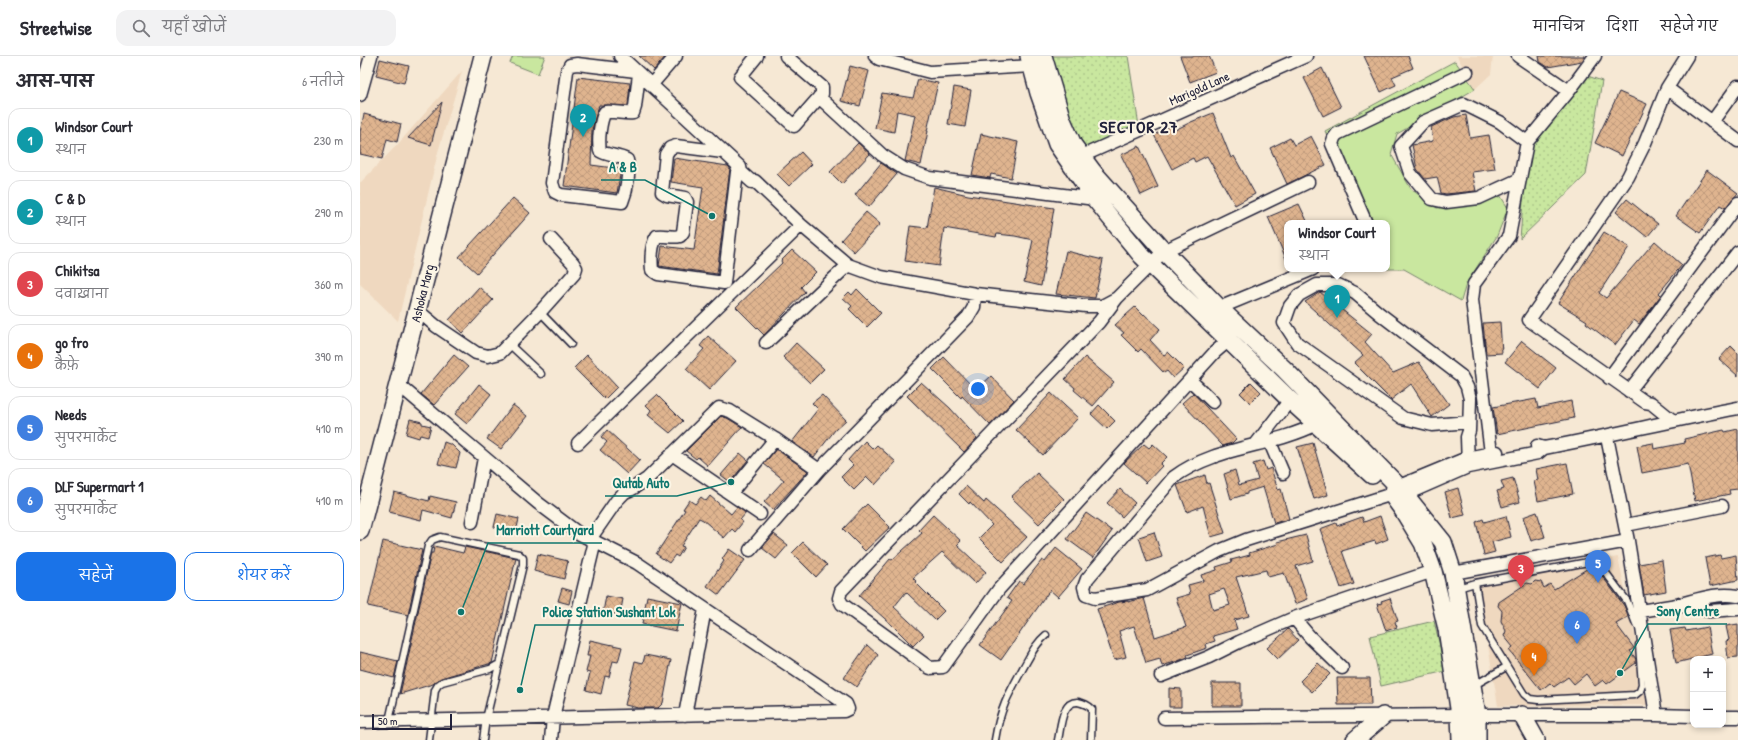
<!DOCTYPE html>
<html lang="hi">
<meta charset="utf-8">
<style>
body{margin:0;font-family:"Patrick Hand","Playpen Sans Deva",sans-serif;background:#f2f2f3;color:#2b2b33}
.controls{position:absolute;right:12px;bottom:12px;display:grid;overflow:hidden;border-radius:8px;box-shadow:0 2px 6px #0003}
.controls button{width:36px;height:36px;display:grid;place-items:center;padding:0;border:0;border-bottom:1px solid #e1e1e2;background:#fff;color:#2b2b33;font:20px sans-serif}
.scale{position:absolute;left:12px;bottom:10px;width:80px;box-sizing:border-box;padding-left:4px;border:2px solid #22223b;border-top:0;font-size:11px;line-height:14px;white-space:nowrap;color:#22223b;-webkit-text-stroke:3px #fcf5e5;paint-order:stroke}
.you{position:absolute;left:618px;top:333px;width:14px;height:14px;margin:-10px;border:3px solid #fff;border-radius:50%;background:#1a73e8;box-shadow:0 0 0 6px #1a73e833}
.badge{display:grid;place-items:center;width:26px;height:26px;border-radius:50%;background:#1a73e8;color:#fff;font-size:13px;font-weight:700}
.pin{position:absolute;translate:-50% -33px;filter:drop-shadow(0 1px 2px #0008)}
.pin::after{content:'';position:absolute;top:21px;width:14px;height:12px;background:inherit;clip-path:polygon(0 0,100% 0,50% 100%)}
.popup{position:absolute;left:924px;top:164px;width:106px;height:52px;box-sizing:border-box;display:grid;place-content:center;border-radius:8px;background:#fff;filter:drop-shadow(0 1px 3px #0005);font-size:13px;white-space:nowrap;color:#7c7c81}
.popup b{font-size:15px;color:#2b2b33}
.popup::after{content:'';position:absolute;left:50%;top:100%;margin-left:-8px;border:8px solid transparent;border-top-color:#fff}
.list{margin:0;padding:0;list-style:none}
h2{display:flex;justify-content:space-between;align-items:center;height:52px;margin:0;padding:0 16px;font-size:17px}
h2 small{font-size:13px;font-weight:400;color:#7c7c81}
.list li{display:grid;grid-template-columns:26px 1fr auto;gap:12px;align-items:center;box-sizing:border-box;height:64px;margin:0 8px 8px;padding:0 8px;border:1px solid #e1e1e2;border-radius:12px}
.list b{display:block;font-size:15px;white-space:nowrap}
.list p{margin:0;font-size:13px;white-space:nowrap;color:#7c7c81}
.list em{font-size:13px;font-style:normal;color:#7c7c81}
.actions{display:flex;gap:8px;padding:12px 16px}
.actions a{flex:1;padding:9px 0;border:1px solid #1a73e8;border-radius:12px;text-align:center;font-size:14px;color:#1a73e8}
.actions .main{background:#1a73e8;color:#fff}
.icon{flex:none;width:22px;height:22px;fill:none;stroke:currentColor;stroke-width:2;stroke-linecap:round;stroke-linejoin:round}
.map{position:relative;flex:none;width:1378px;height:684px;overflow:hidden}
header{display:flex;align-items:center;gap:24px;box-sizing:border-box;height:56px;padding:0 20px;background:#fff;border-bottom:1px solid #e1e1e2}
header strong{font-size:19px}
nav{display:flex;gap:22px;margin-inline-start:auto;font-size:14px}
.search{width:280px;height:36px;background:#f2f2f3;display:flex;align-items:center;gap:10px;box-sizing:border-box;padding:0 14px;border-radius:12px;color:#7c7c81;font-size:15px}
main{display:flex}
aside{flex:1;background:#fff}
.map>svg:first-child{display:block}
</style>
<header>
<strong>Streetwise</strong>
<div class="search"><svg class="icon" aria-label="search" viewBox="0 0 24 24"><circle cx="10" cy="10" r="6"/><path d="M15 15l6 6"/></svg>यहाँ खोजें</div>
<nav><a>मानचित्र</a><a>दिशा</a><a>सहेजे गए</a></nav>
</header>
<main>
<aside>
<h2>आस-पास<small>6 नतीजे</small></h2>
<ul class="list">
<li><span class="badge" style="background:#0f9aa8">1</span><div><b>Windsor Court</b><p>स्थान</p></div><em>230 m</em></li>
<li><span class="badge" style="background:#0f9aa8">2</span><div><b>C &amp; D</b><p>स्थान</p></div><em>290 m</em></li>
<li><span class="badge" style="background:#e0444e">3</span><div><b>Chikitsa</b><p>दवाख़ाना</p></div><em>360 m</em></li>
<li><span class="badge" style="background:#e8710a">4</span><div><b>go fro</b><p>कैफ़े</p></div><em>390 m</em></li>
<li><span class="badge" style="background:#3f7fe0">5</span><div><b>Needs</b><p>सुपरमार्केट</p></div><em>410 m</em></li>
<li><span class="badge" style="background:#3f7fe0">6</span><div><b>DLF Supermart 1</b><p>सुपरमार्केट</p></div><em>410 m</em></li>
</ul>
<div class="actions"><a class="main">सहेजें</a><a>शेयर करें</a></div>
</aside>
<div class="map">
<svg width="1378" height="684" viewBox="0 0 1378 684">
<defs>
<pattern id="park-dots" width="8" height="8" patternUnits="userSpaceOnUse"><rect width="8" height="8" fill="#c9e79f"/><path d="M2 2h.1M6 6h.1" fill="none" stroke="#acc68a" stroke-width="1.8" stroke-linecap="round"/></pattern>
<pattern id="building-cross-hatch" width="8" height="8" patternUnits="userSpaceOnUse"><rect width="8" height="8" fill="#dfb48f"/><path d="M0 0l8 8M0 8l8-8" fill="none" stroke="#bf9a7c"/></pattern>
</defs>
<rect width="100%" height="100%" fill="#f6e8d4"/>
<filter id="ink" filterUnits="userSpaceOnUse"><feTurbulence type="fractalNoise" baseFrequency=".025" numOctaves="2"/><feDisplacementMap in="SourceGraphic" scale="8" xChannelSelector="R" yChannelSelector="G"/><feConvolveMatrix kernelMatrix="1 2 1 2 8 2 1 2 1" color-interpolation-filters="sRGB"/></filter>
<g filter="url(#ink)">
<path fill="#efd8bf" d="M1097 0H1133L1131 18 1115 33Z
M102 15 78 96 38 265 0 228V126H1L38 88Z
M1258 501 1290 649 1138 650 1117 523Z"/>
<path fill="#c9e79f" stroke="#76846d" d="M153 0H185L178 18 150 7Z
M1095 5 1115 33 1037 78 1031 98 1051 133 1077 152 1140 139 1148 152 1137 180 1106 228 1101 245 1044 213H1027V167H1008L965 75Z"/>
<path fill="url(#park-dots)" stroke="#76846d" d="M684 0H768L779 70 722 100Z
M1222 18 1242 25 1226 119 1160 183 1167 95Z
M1074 565 1086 615 1021 630 1010 580Z"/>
<path fill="url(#building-cross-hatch)" stroke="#22223b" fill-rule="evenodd" d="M279 0H306L294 14Z
M820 0H849L856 16 830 26Z
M1004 0H1048L1053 12 1032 21 1036 29 1021 36Z
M1179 0H1224V2L1222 5 1188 11 1180 6Z
M20 3 49 10 44 27 16 20Z
M490 10 509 15 500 50 481 45Z
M962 12 981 51 963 60 944 22Z
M218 21 270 27 268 50 239 49 232 74 231 109 261 113 257 137 204 130Z
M558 23 578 27 567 75H568L561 109 545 105 555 59 537 55 534 76 515 72 522 37 553 42Z
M594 31 611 34 605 71 588 68Z
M1259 36 1287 48 1262 100 1235 87Z
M82 46 71 89 48 82Z
M853 57 871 102 874 100 895 138 875 149 847 100 835 106 833 102 812 113 794 79 812 69 815 74 831 66Z
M4 58 41 68 37 86 27 83 22 103 0 98V76Z
M1106 59 1110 82 1129 79 1135 113 1112 116 1116 135 1086 138 1081 137 1077 121 1065 123 1057 113 1052 89 1073 85 1071 71 1094 61Z
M621 78 658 86 651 122 631 118 630 122 612 119Z
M951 80 966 109 927 128 910 92 930 82 934 89Z
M498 87 510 98 482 128 470 116Z
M779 90 798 131 781 139 761 99Z
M441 96 452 108 429 130 417 118Z
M314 102 368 110 370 112 357 218 299 210 302 190 334 194 343 131 311 126Z
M521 107 537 118 509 151 495 139Z
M1347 114 1378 137 1365 152 1360 149 1340 177 1316 160Z
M574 131 608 139 694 152 681 230 664 226 673 184 655 180 637 178 636 181 584 172 579 210 545 205 550 170 567 172Z
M153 142 170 157 117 217 99 201Z
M1267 143 1298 168 1287 181 1256 156Z
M939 148 948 167H927V205L908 161Z
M506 156 520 168 494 196 481 184Z
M1244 176 1269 191 1239 237 1246 242 1295 185 1322 209 1299 237 1301 239 1286 259 1279 268 1274 264 1255 289 1226 267 1227 265 1198 247Z
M432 194 456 216 441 231 445 236 404 279 376 251 422 207 421 205Z
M706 195 743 204 735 242 696 238Z
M119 231 133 244 103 277 89 264Z
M497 233 521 257 507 271 489 253 492 250 483 242 489 236 492 239Z
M960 236 1012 278 1005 286 1033 317 1059 306 1089 348 1072 361 1051 328 1031 344 994 307 1003 299 945 246Z
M775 251 783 259 784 258 800 273 790 284 804 299 808 296 824 312 813 322 807 315 804 317 781 293 778 296 761 279 764 277 755 269Z
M1140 266 1142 297 1126 298 1123 267Z
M348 280 376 305 349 334 326 313 344 293 340 290Z
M1162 285 1196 312 1180 333 1145 306Z
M436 287 464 313 450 327 423 301Z
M1371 290 1378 297V320L1359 303Z
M94 299 108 311 74 349 61 338Z
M227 299 257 331 245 343 214 312Z
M584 301 616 334 631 320 654 344 630 369 602 340 601 342 572 313Z
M725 301 754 326 733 350 714 334 715 332 705 323Z
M561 326 590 352 617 382 604 396 547 340Z
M891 326 901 336 890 347 880 337Z
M119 328 131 338 107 368 95 358Z
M691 337 718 362 683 399 656 374Z
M833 337 876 383 872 387 863 390 822 347Z
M297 339 323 365 310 377 288 359 291 354 286 349Z
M462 339 486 364 475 374 454 401 432 386 458 353 452 347Z
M1176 343 1178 352 1211 345 1214 362 1137 378 1133 351Z
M153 349 167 360 141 393 127 383Z
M739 349 755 365 747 373 731 358Z
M361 360 367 362 382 371 348 410 338 401 336 403 326 395Z
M50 363 62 366V368L71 370 68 381 60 379 59 382 46 378Z
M1378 373V433L1369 434 1370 438 1335 445 1328 408 1282 417 1277 390 1293 387 1294 393 1325 387 1324 383 1364 374 1365 376Z
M247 374 280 404 267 418 240 394 247 386 241 381Z
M505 385 513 393 517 389 536 406 515 429 507 421 494 434 481 421 493 409 488 404Z
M84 386 92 389 100 397 96 412 78 408Z
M953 387 968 439 954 443 937 391Z
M784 388 789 392 793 388 807 401 800 408 802 410 786 427 764 407Z
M416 393 448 415 413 454 404 446 424 424 404 408Z
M380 397 388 404 370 426 361 419Z
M903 405 906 414 911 412 918 434 921 433 929 463 914 467 903 431 887 436V438L871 443 864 418 875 414 879 429 898 424 893 408Z
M1207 407 1213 438 1178 445 1174 425 1178 424 1176 413Z
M677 417 704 443 679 468 651 441Z
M845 419 847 428 849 427 865 477 851 481 843 450 827 456 817 429Z
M1153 422 1160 446 1142 451 1137 435 1144 433 1141 425Z
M606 430 624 447 626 444 667 481 643 506 619 482 632 469 610 446 609 448 599 438Z
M1098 432 1105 459 1092 462 1085 436Z
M760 433 775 447 762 461 747 447Z
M34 436 69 445 70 440 96 446 92 462 63 454 61 464 29 456Z
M350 440 371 458 377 451 386 457 380 464 383 466 375 476 372 473 364 482 343 464 339 462 321 490 324 491 318 501 315 499 309 507 296 498 325 454 323 453 329 444 335 448 341 441 346 445Z
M507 448 530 471 505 495 483 473Z
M1177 456 1185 481 1171 485 1163 461Z
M726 457 752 475 733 502 707 483Z
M137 458 159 463 156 476 134 471Z
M573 459 601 485 597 489 626 516 615 528 582 496 553 522 556 525 555 526 584 555 575 564 546 536 534 551 564 579 553 590 532 569 499 540 530 503 532 504 562 477 559 474Z
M1020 460 1028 483 1016 488 1015 485 982 495 994 528 981 532 960 473 976 467 977 470 1002 461 1004 466Z
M1146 460 1151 481 1132 486 1135 496 1124 499 1116 466 1123 463 1124 466Z
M794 476 802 501 787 506 779 481Z
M414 478 428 489 416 503 402 492Z
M946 479 953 505 936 510 948 543 935 548 924 517 908 521 906 514 876 521 889 560 874 564 877 573 853 580 855 585 846 588 847 592 827 599 828 601 818 605 802 610 800 603 786 607 774 570 759 575 766 601 754 604 737 553 759 546 768 545V546L784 542 795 581 826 571 816 542 830 538 828 529 843 525 841 519 857 514 856 511 872 506 871 504 890 499 889 497 918 488 917 486ZM864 533 870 549 853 554 849 538Z
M23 485 62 494 48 559 8 550Z
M443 486 467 509 456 521 432 497Z
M74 490 103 497 105 491 156 502 132 607 81 622 73 628 40 638 71 497H73Z
M696 492 722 513 698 541 690 534 641 604 620 589 652 545 647 542 659 525 663 528 682 504 685 506Z
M369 493 385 504 359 539 347 530 364 505 362 503Z
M178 498 208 505 204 523 174 515Z
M1360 499 1361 502 1376 499 1378 524 1350 530 1345 502Z
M1302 504 1306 535 1284 539 1279 508Z
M1230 511 1237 513 1265 551 1268 561 1256 568 1274 592 1270 595 1276 603V607L1247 628 1243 624 1235 630 1226 618 1214 628 1208 621 1194 631 1190 627 1181 634 1149 594 1153 591 1144 580 1146 575 1141 565 1142 555 1138 550 1139 546 1167 527 1172 528 1175 525 1181 526 1184 532 1190 528 1194 533Z
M202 532 212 535 209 548 198 545Z
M246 540 263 543 260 559 243 556Z
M287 540 322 547 316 575 282 568Z
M1030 542 1038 565 1035 566 1037 571 1026 575 1017 548 1022 547 1021 545Z
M1378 568V601L1368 602 1366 585 1369 584 1366 570Z
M1347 571 1352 598 1316 607 1310 574 1325 572 1326 575Z
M928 573 938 584 918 603 907 592Z
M230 584 262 591 258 606 253 605 249 621 245 620 241 638 226 634 230 617 226 616 230 600H227Z
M507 589 518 599 497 631 484 622Z
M0 596 38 605 34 622 0 613Z
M285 599 311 604 303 647 298 652H278L265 649 275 605 283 607Z
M958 607 970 618 952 636 940 625Z
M977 622H1010L1011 649H978Z
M852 627H881V650H852Z
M809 632 821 633V651H809Z"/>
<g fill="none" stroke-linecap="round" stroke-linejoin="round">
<defs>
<path id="lane" d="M180 256 211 288
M149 288 181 318
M1115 527 1122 570 1164 638 1170 643 1178 644 1275 639 1280 635 1282 629 1279 589
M1098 532 1115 527 1228 506 1234 507 1240 509 1267 545 1276 568
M1113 630 1146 611
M29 665 68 490 72 484 80 481 159 498 163 502V509L126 663 123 684
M69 684 75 634 78 629 82 626 130 613 139 608
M635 684C640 653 648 639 663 612 670 600 675 588 686 579
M698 684C701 672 701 645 718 646 723 647 728 649 732 653L731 684"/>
<path id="street" d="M260 0 380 111 381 116 392 126 395 125 441 169 488 209 521 221 615 238 726 250H742L757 242 804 195 948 126
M397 0 380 21 434 70 462 38V31L426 0
M515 0 519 3 570 16 672 10
M1158 0 1209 35
M276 15 217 8 210 9 207 15 192 127 195 136 201 139 262 146C267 134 270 116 267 104 258 99 248 100 240 95 238 84 240 65 245 56 255 55 264 58 273 57L275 51 279 18
M292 28 316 0
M1307 32 1378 85
M0 39 11 0
M459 41 522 99 544 113 570 122 735 143
M1352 66 1378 30
M363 96 316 90 310 92 306 98 302 136 307 139 325 142 327 146 323 176 320 180C313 182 305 179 297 180 291 189 291 204 292 214L298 218 364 227 377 116 380 111
M722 100 946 0
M1160 123 1119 142 1086 146 1072 143 1050 117 1041 90 1063 66 1104 48 1140 66 1167 86
M1006 167 972 88 974 82 977 78 1107 16
M757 242 739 266 481 535 479 542 482 548 570 612 583 611 639 533 855 296 869 284
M859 252 953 213
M57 254 76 270 116 297 128 300 140 297 180 256 214 218 216 212 213 207 191 183
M406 287 488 209
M1249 322 1378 147
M830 324 853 346
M1269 335 1378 196
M1312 364 1291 347 1285 346 1169 264 1268 121 1285 87 1307 32 1327 0
M957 368C912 391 856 390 814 421L727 523 724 531 726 539 735 542 787 534 859 495 886 484 1026 440 1033 441 1044 439 1108 411 1178 397 1184 392
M909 384 923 417
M218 387 441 169
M896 388 930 344
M1177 390 1184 392C1249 380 1313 364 1378 352
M312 398 400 458
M1132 405 1112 244 1114 228 1149 180 1167 86 1209 35 1235 0
M1108 411 1107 381 1109 375 1110 343 1107 331 1101 320 1020 258 995 237 978 229H957L939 239 930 250 924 267 937 287 1043 362 1072 369 1109 366
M1032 433 1107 402 1137 396
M371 437 415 383 459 414
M112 466 124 402
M1266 469 1362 450
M230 483 257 444 265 436 272 433 287 423 359 352 370 355 415 383
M390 494 459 414 608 261 614 251 615 238
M1093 517 1268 485 1247 381
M1318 549 1349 555 1378 553
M1280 555C1292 553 1304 551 1317 549 1337 544 1357 536 1378 540
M934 562 950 581 982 612
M801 620 849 601 879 586 934 562 1073 515
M325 659 345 553
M1117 659H1296L1268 485
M1296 659 1333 660
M1363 661H1378
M804 662 1100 659
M0 666 484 655 488 653 486 648 277 507 218 477 178 447 39 329
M191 684 193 661 235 485"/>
<path id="secondary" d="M669 0 679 37 697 88 735 143 782 200 930 344 1012 419
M683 0 702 64 713 89 733 116 804 195 859 252 924 313 1038 430 1083 486 1093 517 1117 659V684
M1035 443 1043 454 1063 487 1073 515 1087 573 1100 659 1101 684
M0 475 123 0
M1162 659 1176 684
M995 684 1023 660"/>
</defs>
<use href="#lane" stroke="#22223b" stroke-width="9"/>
<use href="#street" stroke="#22223b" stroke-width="15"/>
<use href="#secondary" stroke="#22223b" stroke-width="20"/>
<use href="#lane" stroke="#fcf5e5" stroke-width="6"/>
<use href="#street" stroke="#fcf5e5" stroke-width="12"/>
<use href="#secondary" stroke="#fcf5e5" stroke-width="17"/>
</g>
</g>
<g text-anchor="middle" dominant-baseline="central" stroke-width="4" stroke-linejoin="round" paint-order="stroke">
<g font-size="13" fill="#22223b" stroke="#fcf5e5">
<text transform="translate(839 32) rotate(-24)">Marigold Lane</text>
<text transform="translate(62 237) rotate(-76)">Ashoka Marg</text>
</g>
<g font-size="17" font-weight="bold" letter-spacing="1" fill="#22223b" stroke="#fcf5e5">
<text x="779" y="70">SECTOR 27</text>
</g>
</g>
<path fill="none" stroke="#0f766e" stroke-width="1.5" d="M352 160L285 124H241M371 426L317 440H245M101 556L128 487H242M1260 617L1288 568H1367M160 634L175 569H324"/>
<g fill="#0f766e" stroke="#fcf5e5" stroke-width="1.5">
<circle cx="352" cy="160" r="4"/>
<circle cx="371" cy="426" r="4"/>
<circle cx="101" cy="556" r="4"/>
<circle cx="1260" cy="617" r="4"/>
<circle cx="160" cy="634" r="4"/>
</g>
<g font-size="14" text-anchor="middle" font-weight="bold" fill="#0f766e" stroke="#fcf5e5" stroke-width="4" stroke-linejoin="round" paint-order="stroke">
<text x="263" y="116">A &amp; B</text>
<text x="281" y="432">Qutab Auto</text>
<text x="185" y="479">Marriott Courtyard</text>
<text x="1328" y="560">Sony Centre</text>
<text x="249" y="561">Police Station Sushant Lok</text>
</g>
</svg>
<div class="controls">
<button>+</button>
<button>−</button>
</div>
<div class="scale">50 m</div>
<div class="you"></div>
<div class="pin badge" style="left:977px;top:262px;background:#0f9aa8">1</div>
<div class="popup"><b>Windsor Court</b>स्थान</div>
<div class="pin badge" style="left:223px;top:81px;background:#0f9aa8">2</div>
<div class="pin badge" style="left:1161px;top:532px;background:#e0444e">3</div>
<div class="pin badge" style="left:1174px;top:620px;background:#e8710a">4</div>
<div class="pin badge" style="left:1238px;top:527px;background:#3f7fe0">5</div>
<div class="pin badge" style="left:1217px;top:588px;background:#3f7fe0">6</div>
</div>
</main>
